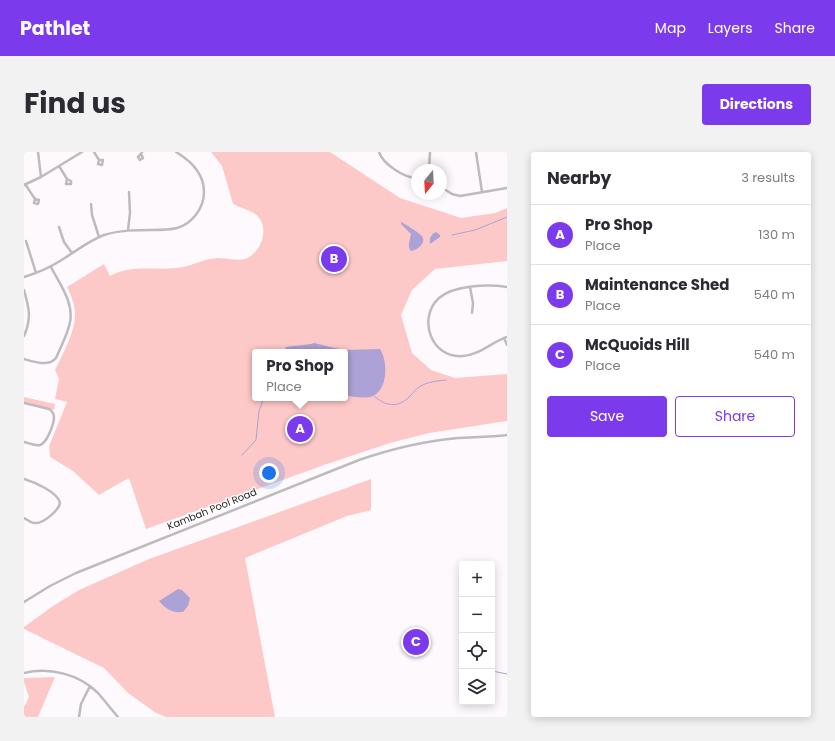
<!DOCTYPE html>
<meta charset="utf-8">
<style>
body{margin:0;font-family:Poppins,sans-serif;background:#f2f2f3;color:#2b2b33}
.controls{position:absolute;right:12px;bottom:12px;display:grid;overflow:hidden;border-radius:4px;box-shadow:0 2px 10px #0003}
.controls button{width:36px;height:36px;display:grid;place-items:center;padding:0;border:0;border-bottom:1px solid #e1e1e2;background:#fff;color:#2b2b33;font:20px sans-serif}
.compass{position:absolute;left:387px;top:12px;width:36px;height:36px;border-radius:50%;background:#fff;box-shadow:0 2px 10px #0003;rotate:198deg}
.you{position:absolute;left:245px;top:321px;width:14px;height:14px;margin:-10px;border:3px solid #fff;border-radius:50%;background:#1a73e8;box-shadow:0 0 0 6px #1a73e833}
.badge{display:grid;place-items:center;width:26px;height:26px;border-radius:50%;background:#7c3aed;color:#fff;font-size:13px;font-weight:700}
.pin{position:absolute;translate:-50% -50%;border:2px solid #fff;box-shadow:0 1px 4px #0006}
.popup{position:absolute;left:228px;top:197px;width:96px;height:52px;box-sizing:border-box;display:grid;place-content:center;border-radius:4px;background:#fff;filter:drop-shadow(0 1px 3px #0005);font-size:13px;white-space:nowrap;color:#7c7c81}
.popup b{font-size:15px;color:#2b2b33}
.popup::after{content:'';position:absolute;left:50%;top:100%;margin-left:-8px;border:8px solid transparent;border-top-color:#fff}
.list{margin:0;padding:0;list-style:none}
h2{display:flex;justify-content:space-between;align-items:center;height:52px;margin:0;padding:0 16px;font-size:17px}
h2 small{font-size:13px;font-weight:400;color:#7c7c81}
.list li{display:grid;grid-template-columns:26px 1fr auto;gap:12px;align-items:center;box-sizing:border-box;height:60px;padding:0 16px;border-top:1px solid #e1e1e2}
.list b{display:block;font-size:15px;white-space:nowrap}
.list p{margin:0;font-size:13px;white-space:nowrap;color:#7c7c81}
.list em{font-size:13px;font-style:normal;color:#7c7c81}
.actions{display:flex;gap:8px;padding:12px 16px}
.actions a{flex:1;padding:9px 0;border:1px solid #7c3aed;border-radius:4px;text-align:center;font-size:14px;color:#7c3aed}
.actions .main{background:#7c3aed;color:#fff}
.icon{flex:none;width:22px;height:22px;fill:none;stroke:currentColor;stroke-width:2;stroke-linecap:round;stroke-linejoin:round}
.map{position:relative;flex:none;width:483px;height:565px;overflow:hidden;border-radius:4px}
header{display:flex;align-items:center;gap:24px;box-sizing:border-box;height:56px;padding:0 20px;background:#7c3aed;color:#fff}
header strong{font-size:19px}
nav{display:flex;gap:22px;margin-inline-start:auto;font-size:14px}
.intro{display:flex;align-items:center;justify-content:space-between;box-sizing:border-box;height:96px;padding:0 24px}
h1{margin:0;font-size:28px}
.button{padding:10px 18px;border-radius:4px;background:#7c3aed;color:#fff;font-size:14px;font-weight:700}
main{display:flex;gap:24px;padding:0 24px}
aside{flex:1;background:#fff;border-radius:4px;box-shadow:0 2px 10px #0003}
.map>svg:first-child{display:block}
</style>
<header>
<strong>Pathlet</strong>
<nav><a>Map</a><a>Layers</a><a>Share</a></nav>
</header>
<div class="intro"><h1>Find us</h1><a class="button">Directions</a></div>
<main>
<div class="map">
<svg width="483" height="565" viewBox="0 0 483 565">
<rect width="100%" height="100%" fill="#fef9fc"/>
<path fill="#fdc9c8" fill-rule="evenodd" d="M187 0H306L376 46 437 66 471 61 483 56V109L411 117 388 138 377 163 388 201 407 218 431 226 483 222V269L405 281 366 291 303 312 122 377 105 326 75 343 49 319 26 305 25 294 43 250 31 247 35 227 31 218C39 201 51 181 51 162 51 153 47 143 43 135L80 112 86 124C91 121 97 119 103 118 119 115 136 118 152 116 166 115 179 107 193 106 202 106 213 109 221 107 238 101 247 73 231 62 224 57 216 56 209 52L198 14ZM231 200H321V246H231Z
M0 245 31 252 30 258 0 250Z
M347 327V358L323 364 221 406 251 565H142L132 561 104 541 80 516 0 477V475L29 454 55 438 125 407Z
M31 525 14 565H0V555L5 545 0 530V526Z"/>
<path fill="#aca2d5" d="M377 70C380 71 395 81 397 83 404 90 394 98 387 99L385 96V91L387 82 377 72Z
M412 80 416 83V85L406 92C405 87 407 82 412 80Z
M290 191 319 198 356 197C364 209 364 237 349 244 342 247 328 245 321 243V200H262L261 197 262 195C271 193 281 194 290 191Z
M154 437 158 438 166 446 164 454 159 460C148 461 142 457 135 449Z"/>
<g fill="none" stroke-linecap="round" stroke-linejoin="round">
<path stroke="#aca2d5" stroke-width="1" d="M428 83 451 78 483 65
M350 244C361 254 374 257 386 244 389 241 391 238 395 235 403 230 412 229 422 228
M218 303 232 288 235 259 240 246
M468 519 483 522"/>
<path stroke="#bdbbbd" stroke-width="2.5" d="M14 0 17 25
M70 0 75 8H79L78 13 74 12 75 8
M355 0C359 12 380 26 393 26
M452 0 458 40
M117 2 119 6 116 8 114 5 117 2 118 0
M35 14 43 27 42 32H47V29L43 27
M405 18 406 0
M1 32 11 47 10 51 14 52 15 48 11 47
M0 33 17 25 58 0
M417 35 428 42 436 44 483 36
M67 52 68 63 75 85
M35 75 40 90 48 101
M104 78 106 61 105 40
M2 89 12 121
M0 125C13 121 25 116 36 109 51 100 64 89 80 83 96 78 112 78 128 78 136 78 145 78 153 76 168 72 180 56 180 40 180 21 167 9 152 0
M446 135 449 151 448 161
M483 135C464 132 430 133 415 146 393 166 407 207 439 204 455 203 468 190 483 185
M0 138C5 156 8 166 0 184
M480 186 483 193
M0 207C10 210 25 215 32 206 37 194 44 182 46 170 50 150 35 131 27 115
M0 251 25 257C28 259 30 261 30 265 30 272 23 291 16 293 11 294 5 291 0 290
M0 327C10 330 34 340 36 351 35 358 20 371 12 371 8 372 4 368 0 366
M0 450 26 434 52 421 335 308C367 297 400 289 434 286 450 285 467 285 483 283
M0 521C26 515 55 522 74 541 81 549 87 557 94 565
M55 565 57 552 66 534"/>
</g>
<g text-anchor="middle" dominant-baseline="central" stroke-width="3" stroke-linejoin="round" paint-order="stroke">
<g font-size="10" fill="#211f20" stroke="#fff">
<text transform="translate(188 357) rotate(-22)">Kambah Pool Road</text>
</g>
</g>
</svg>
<div class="controls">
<button>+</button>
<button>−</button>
<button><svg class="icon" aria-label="locate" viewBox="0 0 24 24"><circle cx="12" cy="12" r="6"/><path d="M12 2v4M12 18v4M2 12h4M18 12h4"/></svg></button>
<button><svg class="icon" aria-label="layers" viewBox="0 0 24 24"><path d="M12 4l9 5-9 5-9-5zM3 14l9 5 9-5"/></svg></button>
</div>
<svg class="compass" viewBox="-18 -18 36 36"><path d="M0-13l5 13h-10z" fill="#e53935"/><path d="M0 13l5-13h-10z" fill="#7c7c81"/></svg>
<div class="you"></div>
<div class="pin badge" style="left:276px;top:277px">A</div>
<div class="popup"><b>Pro Shop</b>Place</div>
<div class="pin badge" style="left:310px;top:107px">B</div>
<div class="pin badge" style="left:392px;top:490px">C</div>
</div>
<aside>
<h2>Nearby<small>3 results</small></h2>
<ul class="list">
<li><span class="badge">A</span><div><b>Pro Shop</b><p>Place</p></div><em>130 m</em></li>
<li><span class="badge">B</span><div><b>Maintenance Shed</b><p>Place</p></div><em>540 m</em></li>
<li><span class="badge">C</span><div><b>McQuoids Hill</b><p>Place</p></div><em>540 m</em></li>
</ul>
<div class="actions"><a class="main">Save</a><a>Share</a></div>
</aside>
</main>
